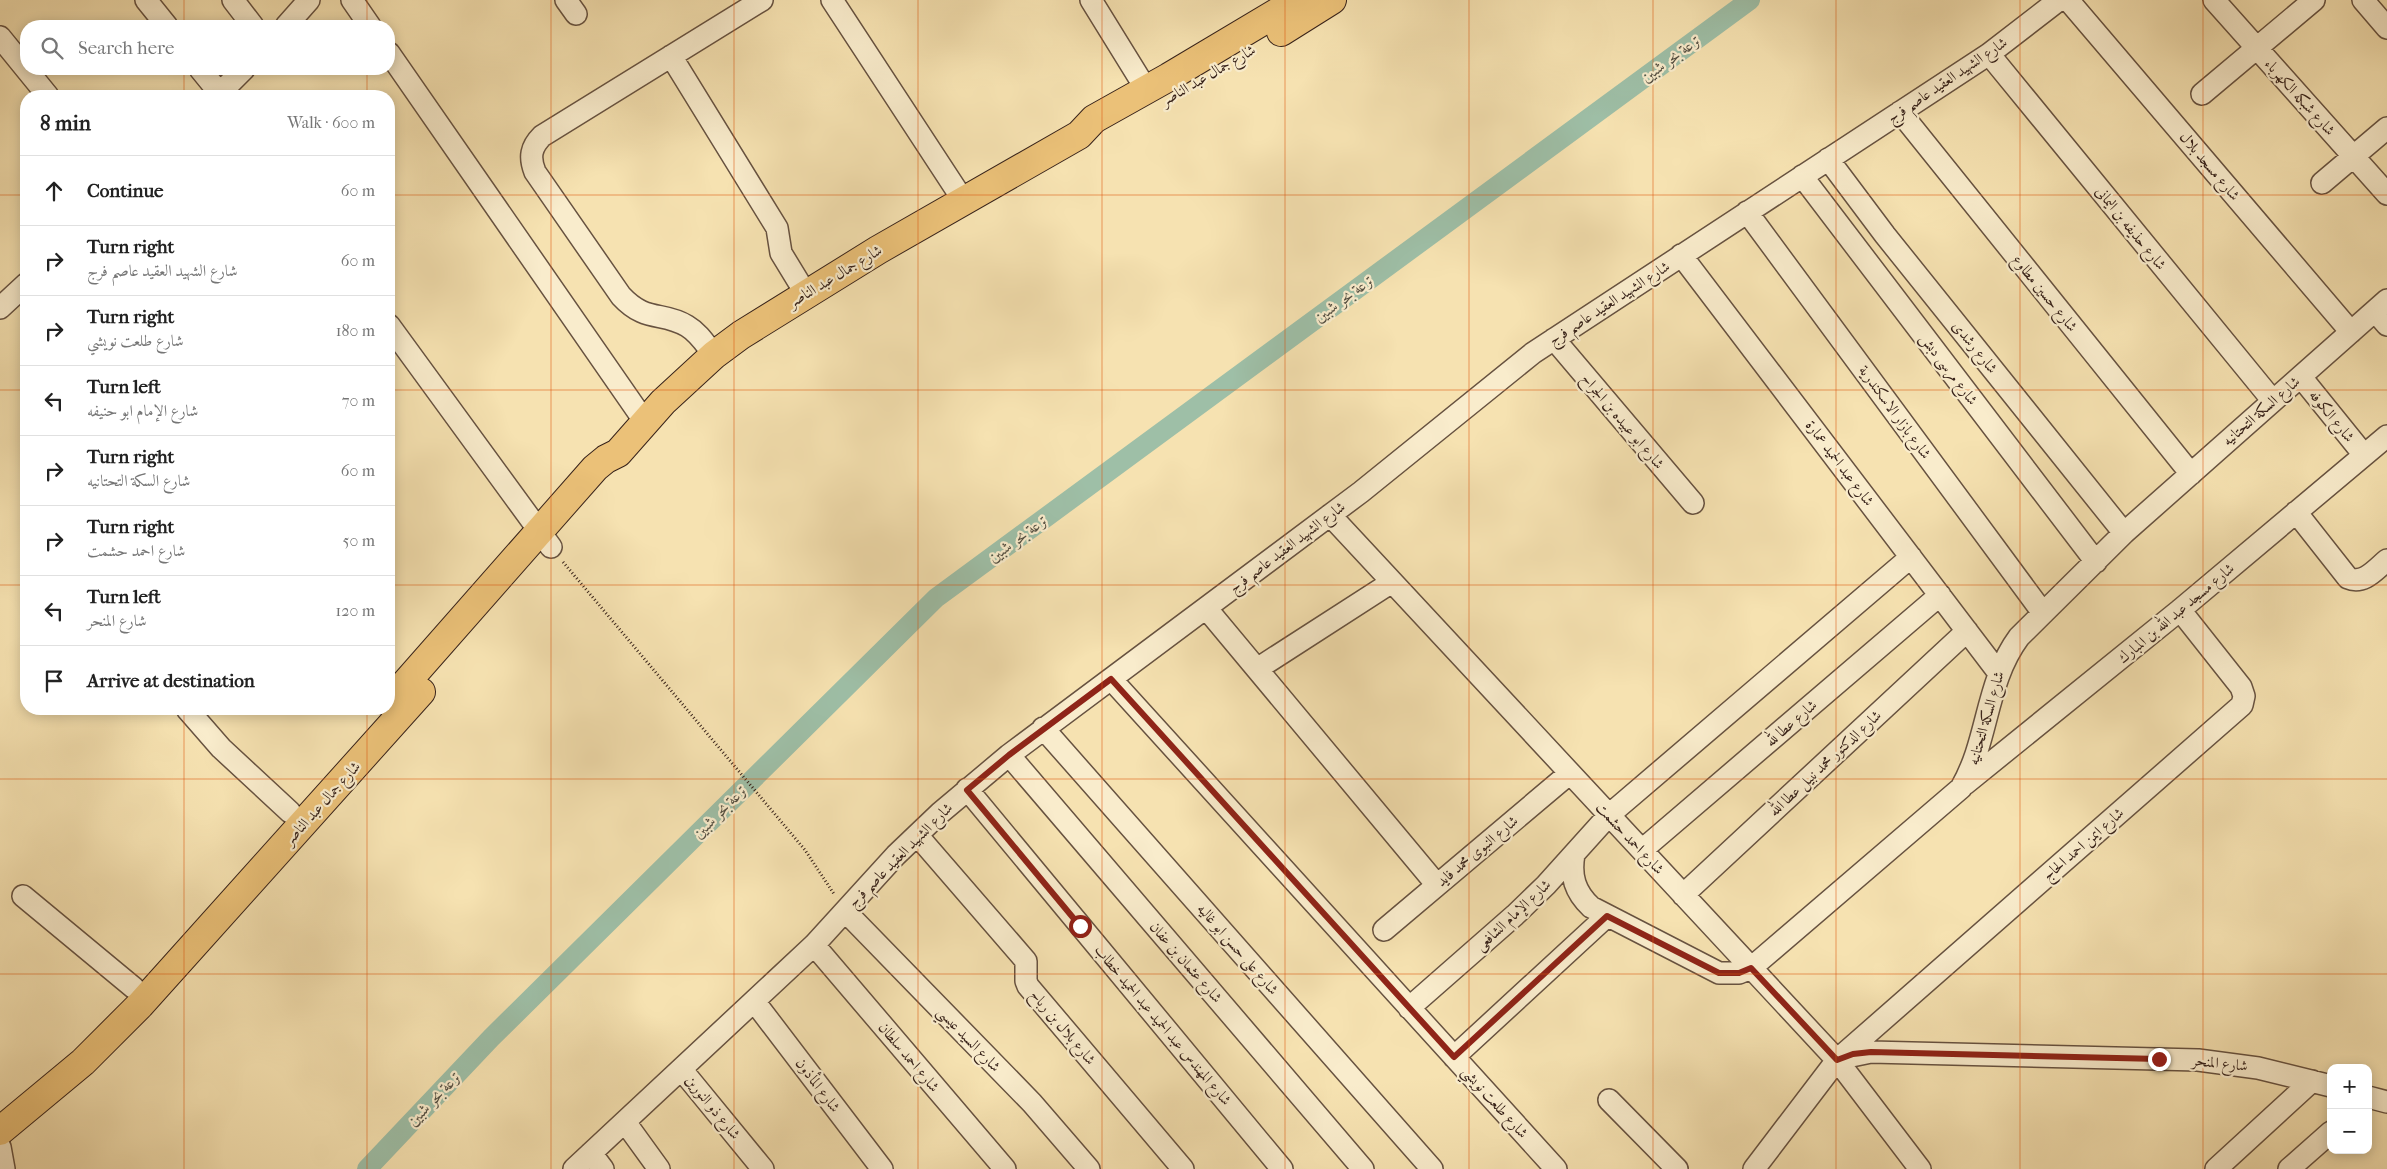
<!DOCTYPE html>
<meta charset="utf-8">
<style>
body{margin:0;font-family:"IM FELL French Canon",Amiri,serif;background:#f2f2f2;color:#222}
.controls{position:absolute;right:15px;bottom:15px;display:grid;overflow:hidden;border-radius:10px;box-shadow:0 2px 12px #0003}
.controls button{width:45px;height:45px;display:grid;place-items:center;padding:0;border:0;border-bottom:1px solid #e0e0e0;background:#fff;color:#222;font:25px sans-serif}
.stop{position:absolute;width:15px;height:15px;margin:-11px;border:4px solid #8f2418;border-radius:50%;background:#fff}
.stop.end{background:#8f2418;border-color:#fff;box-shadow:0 1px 5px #0008}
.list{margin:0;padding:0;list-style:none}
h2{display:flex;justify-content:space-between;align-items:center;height:65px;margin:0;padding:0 20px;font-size:21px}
h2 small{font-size:16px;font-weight:400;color:#767676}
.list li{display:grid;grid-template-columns:32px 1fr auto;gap:15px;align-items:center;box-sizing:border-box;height:70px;padding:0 20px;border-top:1px solid #e0e0e0}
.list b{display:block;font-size:19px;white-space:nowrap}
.list p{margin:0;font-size:16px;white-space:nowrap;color:#767676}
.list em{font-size:16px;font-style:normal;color:#767676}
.icon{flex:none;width:28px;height:28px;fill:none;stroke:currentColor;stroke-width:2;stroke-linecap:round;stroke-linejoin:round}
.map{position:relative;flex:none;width:2387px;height:1169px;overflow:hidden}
.search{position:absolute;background:#fff;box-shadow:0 2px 12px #0003;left:20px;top:20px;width:375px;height:55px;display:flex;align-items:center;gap:12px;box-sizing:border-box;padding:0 18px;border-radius:20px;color:#767676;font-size:19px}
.panel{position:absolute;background:#fff;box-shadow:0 2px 12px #0003;left:20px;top:90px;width:375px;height:625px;border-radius:20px}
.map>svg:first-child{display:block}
</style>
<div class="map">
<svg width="2387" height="1169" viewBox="0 0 2387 1169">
<rect width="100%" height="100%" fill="#f6e2b1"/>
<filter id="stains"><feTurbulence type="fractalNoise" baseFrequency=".004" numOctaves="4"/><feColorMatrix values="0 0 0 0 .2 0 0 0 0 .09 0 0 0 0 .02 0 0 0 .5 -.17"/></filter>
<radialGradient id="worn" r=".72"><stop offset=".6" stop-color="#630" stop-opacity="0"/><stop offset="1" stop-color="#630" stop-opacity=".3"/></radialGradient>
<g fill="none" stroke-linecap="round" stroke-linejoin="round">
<path stroke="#9ebfa7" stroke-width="20" d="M367 1169 491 1038 936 598 1750 0"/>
<defs>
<path id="minor" d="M146 0 167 26
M233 0 253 26
M352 0 370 26
M566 0 576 14
M832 0 963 200
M1091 0 1146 89
M2068 0 2351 332
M2214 0 2387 194
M2363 0 2387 28
M286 26 309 0
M0 37 48 96
M389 53 645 422
M1989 54 2273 401
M671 56 777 228 781 253 806 294
M200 69 222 96
M2202 94 2314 0
M217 96 244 69
M1900 112 2191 474
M1828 159 1885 235 2124 533
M1802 176 2096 562
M2322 183 2387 128
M1747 212 2043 613
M1681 255 1998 672
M0 308 26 284
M2375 311 2387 325
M389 325 551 547
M1554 339 1693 503
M714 355C706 345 699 333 687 326 662 311 646 323 621 296L535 172C529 157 531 147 542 136L762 0
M2301 377 2364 455
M2296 512 2348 578C2364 585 2376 569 2387 560
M1330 515 1837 1060 1920 1169
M1206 608 1437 885
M1257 669 1392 582
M1111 679 1556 1169
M187 709 221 748 290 812
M1043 728 1432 1169
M1009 755 1363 1169
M1965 784 2180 610 2387 436
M967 789 1282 1169
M917 835 1026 961V981L1028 986 1183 1169
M1642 850 1940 595
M1574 854C1570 876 1575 892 1591 907L1719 973H1739L1751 968 1961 788C1989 740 1985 683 2019 637L2124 533 2387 300
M1683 895 1967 631
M23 896 134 988
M845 911 1032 1103 1089 1169
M1384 930 1570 773
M814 945 1005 1169
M754 1001 882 1169
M1409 1008 1515 915 1546 885 1609 815 1911 557
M1454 1057 1607 916
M1842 1058 1871 1052 2198 1060 2258 1068 2331 1086
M681 1069 763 1169
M2368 1097 2387 1102
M1609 1100 1677 1169
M625 1122 659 1169
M0 1147 4 1169
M591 1153 603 1169
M574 1169 814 945 896 855 940 813 1009 755 1361 492 1533 353 1989 54 2059 0
M1754 1169 1837 1060 2242 705 2244 696 2241 687 2180 610
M2216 1169 2312 1081
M2289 1169 2331 1132"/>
<path id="major" d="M1281 32 1332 0
M389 702 595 468 606 459 618 453 663 402 714 355 741 335 878 250 1079 135 1094 119 1169 77 1298 0
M0 1131 83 1062 140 1005 421 692"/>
</defs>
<use href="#minor" stroke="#675240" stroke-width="24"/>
<use href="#major" stroke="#37221a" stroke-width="30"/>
<path stroke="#37221a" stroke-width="3" stroke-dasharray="1 2.5" stroke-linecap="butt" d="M563 562 805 850 834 894"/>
<use href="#minor" stroke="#f9eccc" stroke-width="21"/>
<use href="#major" stroke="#ebc178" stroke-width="28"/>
</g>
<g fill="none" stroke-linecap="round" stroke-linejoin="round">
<path stroke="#8f2418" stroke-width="6" d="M1080 926 967 790 1009 755 1111 679 1454 1057 1607 916 1719 973H1739L1751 968 1837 1060 1853 1054 1871 1052 2159 1059"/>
</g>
<path fill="none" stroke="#df560d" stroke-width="1" stroke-opacity="0.55" d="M184 0V26M367 0V26M551 0V1169M734 0V1169M918 0V1169M1102 0V1169M1285 0V1169M1469 0V1169M1653 0V1169M1836 0V1169M2020 0V1169M2203 0V1169M184 69V96M367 69V96M0 195H26M389 195H2387M0 390H26M389 390H2387M0 585H26M389 585H2387M184 709V1169M367 709V1169M0 779H2387M0 974H2387"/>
<g text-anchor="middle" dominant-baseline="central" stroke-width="4.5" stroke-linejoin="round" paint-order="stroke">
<g font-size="15" fill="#37221a" stroke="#f9eccc">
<text transform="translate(1208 75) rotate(-30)">شارع جمال عبد الناصر</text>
<text transform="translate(1947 80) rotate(-34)">شارع الشهيد العقيد عاصم فرج</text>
<text transform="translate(2300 97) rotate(48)">شارع شبكه الكهرباء</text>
<text transform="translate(2210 166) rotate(50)">شارع مسجد بلال</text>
<text transform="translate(2131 228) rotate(51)">شارع حذيفه بن اليمانى</text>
<text transform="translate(835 276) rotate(-31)">شارع جمال عبد الناصر</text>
<text transform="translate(2045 293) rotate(51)">شارع حسين مطاوع</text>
<text transform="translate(1609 303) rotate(-33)">شارع الشهيد العقيد عاصم فرج</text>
<text transform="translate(1975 347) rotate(51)">شارع رشدى</text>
<text transform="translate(1949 369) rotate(53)">شارع مرسى دبش</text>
<text transform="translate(2261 411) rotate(-41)">شارع السكة التحتانيه</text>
<text transform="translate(1895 412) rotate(54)">شارع بازار الاسكندرية</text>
<text transform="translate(2332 416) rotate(51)">شارع الكوفه</text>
<text transform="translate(1623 421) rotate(50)">شارع ابو عبيده بن الجراح</text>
<text transform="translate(1840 463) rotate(53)">شارع عبد الحميد عمارة</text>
<text transform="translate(1287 547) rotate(-37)">شارع الشهيد العقيد عاصم فرج</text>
<text transform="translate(2176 613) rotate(-40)">شارع مسجد عبد الله بن المبارك</text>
<text transform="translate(1986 718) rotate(-74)">شارع السكة التحتانيه</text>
<text transform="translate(1791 723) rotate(-41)">شارع عطا لله</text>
<text transform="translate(1825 763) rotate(-43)">شارع الدكتور محمد نبيل عطا الله</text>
<text transform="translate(322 803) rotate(-48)">شارع جمال عبد الناصر</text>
<text transform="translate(1630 838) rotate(47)">شارع احمد حشمت</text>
<text transform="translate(2083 844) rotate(-41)">شارع ايمن احمد الحاج</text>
<text transform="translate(1477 851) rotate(-40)">شارع النبوى محمد فايد</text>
<text transform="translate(900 855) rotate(-45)">شارع الشهيد العقيد عاصم فرج</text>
<text transform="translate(1513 915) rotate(-43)">شارع الإمام الشافعى</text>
<text transform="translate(1238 949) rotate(49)">شارع على حسن ابو غاليه</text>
<text transform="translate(1186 962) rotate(49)">شارع عثمان بن عفان</text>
<text transform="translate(1163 1025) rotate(50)">شارع المهندس عبد الحميد عبد الحميد خطاب</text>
<text transform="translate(1063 1027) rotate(50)">شارع بلال بن رباح</text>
<text transform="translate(969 1039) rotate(46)">شارع السيد عيسي</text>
<text transform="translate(909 1057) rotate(50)">شارع احمد سلطان</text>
<text transform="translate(2220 1063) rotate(6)">شارع المنحر</text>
<text transform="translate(818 1085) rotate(53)">شارع المأذون</text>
<text transform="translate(1495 1102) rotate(48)">شارع طلعت نويشي</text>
<text transform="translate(713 1107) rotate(51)">شارع ذو النورين</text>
</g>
<g font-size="16" font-style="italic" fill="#565144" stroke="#f9eccc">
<text transform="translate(1671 58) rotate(-36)">ترعة بحر شبين</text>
<text transform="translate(1344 298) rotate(-36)">ترعة بحر شبين</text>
<text transform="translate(1018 538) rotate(-36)">ترعة بحر شبين</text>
<text transform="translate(720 811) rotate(-45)">ترعة بحر شبين</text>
<text transform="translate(434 1098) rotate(-46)">ترعة بحر شبين</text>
</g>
</g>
<rect width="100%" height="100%" filter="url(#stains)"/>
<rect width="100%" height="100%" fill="url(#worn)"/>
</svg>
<div class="controls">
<button>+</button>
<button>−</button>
</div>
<div class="stop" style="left:1080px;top:926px"></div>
<div class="stop end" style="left:2159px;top:1059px"></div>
<div class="search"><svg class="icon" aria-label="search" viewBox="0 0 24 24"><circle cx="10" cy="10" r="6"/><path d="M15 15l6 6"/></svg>Search here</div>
<section class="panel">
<h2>8 min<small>Walk · 600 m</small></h2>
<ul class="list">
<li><svg class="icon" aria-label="ahead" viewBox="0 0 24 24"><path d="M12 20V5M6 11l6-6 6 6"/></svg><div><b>Continue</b></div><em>60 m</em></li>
<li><svg class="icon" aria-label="right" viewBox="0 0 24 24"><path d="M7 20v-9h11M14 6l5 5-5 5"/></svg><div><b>Turn right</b><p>شارع الشهيد العقيد عاصم فرج</p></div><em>60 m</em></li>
<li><svg class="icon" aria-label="right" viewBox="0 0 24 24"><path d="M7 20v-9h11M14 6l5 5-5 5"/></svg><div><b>Turn right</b><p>شارع طلعت نويشي</p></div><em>180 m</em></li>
<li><svg class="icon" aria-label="left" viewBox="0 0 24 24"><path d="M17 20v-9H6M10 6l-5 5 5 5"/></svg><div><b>Turn left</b><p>شارع الإمام ابو حنيفه</p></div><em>70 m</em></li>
<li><svg class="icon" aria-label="right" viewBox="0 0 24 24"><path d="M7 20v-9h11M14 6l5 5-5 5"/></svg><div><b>Turn right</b><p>شارع السكة التحتانيه</p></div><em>60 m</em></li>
<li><svg class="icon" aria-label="right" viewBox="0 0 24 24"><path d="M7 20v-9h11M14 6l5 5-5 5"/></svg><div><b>Turn right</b><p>شارع احمد حشمت</p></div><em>50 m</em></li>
<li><svg class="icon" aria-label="left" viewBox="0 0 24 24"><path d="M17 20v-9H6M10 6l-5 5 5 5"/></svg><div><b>Turn left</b><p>شارع المنحر</p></div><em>120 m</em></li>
<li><svg class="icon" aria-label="arrive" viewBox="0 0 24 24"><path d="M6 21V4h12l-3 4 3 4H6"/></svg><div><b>Arrive at destination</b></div></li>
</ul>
</section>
</div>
